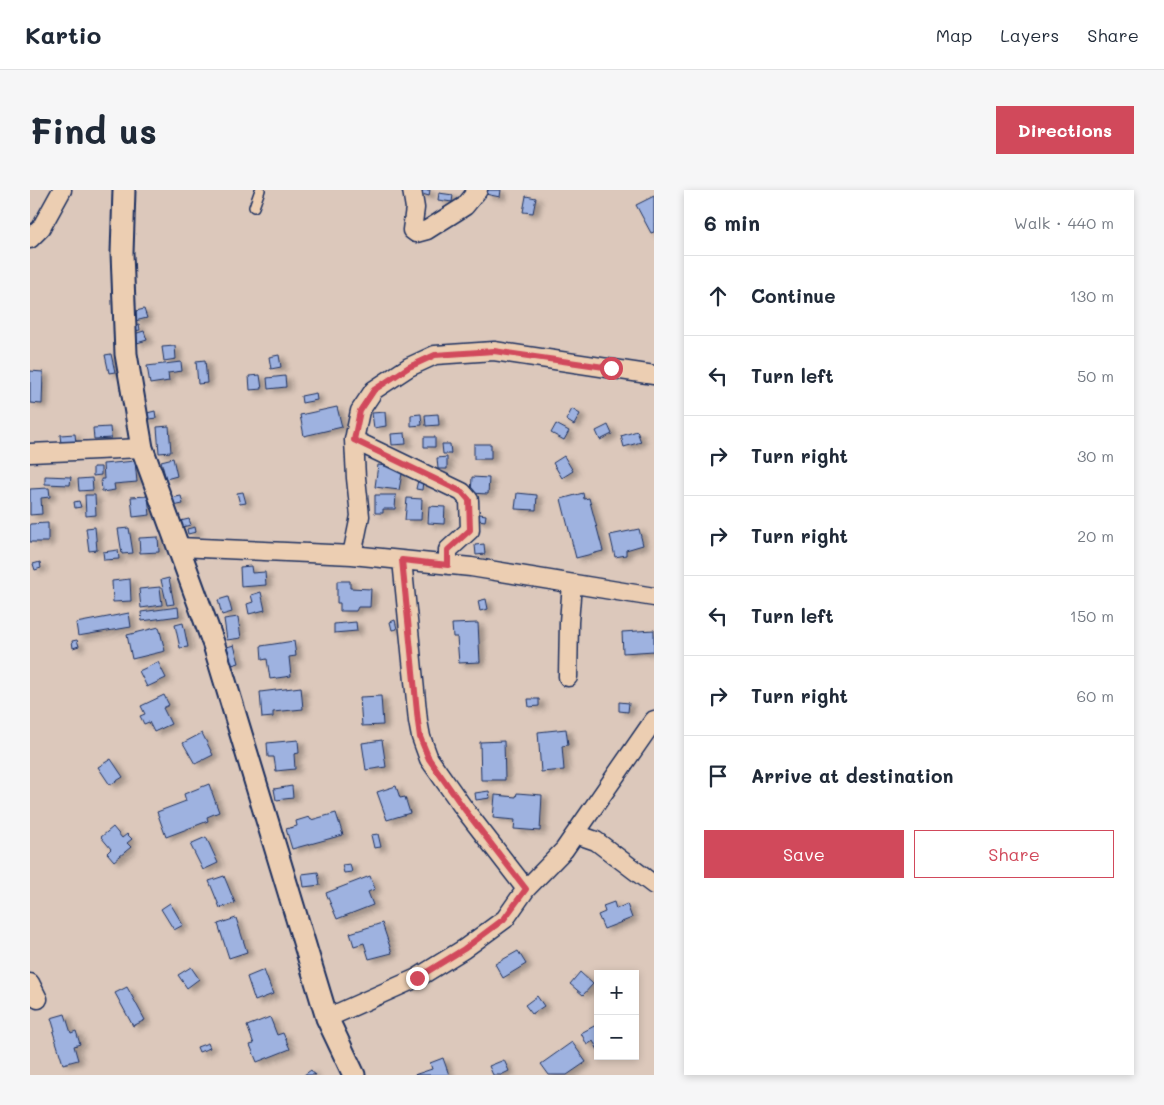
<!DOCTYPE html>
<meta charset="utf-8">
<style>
body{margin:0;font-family:Mali,sans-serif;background:#f6f6f7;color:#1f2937}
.controls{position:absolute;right:15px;bottom:15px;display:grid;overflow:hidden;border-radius:0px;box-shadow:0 2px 8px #0003}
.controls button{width:45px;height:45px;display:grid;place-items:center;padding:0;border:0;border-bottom:1px solid #e0e1e3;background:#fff;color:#1f2937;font:25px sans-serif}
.stop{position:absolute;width:15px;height:15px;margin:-11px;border:4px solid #d1495b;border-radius:50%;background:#fff}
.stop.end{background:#d1495b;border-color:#fff;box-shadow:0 1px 5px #0008}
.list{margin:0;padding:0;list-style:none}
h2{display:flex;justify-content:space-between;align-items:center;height:65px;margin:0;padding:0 20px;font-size:21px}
h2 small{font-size:16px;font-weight:400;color:#747a83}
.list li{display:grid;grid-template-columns:32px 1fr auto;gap:15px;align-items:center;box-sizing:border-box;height:80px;padding:0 20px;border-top:1px solid #e0e1e3}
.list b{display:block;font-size:19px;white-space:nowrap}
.list em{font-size:16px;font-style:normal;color:#747a83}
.actions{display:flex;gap:10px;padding:15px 20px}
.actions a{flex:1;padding:11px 0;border:1px solid #d1495b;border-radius:0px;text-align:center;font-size:18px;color:#d1495b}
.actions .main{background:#d1495b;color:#fff}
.icon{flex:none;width:28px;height:28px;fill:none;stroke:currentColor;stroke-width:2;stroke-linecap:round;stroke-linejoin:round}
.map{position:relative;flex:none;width:624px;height:885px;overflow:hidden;border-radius:0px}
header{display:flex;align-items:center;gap:30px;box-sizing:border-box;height:70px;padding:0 25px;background:#fff;border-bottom:1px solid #e0e1e3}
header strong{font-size:24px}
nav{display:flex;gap:28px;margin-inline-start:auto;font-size:18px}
.intro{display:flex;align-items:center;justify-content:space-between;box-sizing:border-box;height:120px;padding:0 30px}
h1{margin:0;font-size:35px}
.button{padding:12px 22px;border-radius:0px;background:#d1495b;color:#fff;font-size:18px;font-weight:700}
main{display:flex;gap:30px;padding:0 30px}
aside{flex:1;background:#fff;border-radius:0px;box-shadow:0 2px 8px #0003}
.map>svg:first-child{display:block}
</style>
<header>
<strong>Kartio</strong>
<nav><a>Map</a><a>Layers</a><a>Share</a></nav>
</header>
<div class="intro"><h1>Find us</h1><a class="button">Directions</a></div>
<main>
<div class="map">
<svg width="624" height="885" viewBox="0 0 624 885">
<defs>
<filter id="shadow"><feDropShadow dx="5.5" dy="3" stdDeviation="2.5" flood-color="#0004"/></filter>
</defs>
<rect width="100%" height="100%" fill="#dcc8bb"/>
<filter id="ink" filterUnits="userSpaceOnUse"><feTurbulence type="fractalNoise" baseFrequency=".02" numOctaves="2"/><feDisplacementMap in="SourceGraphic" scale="10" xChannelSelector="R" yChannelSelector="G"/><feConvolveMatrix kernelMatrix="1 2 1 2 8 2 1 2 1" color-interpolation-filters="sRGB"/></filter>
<g filter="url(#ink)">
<path fill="#9eb2e0" stroke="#1b2f5e" filter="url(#shadow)" d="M386 0H400L399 6 385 2Z
M456 0H471L470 7 455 4Z
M409 3 423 5 422 12 408 10Z
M496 6 506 8 503 23 493 22Z
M624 6V42L621 43 606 15Z
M114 119 117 128 105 131 102 122Z
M109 134 110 140 105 141 104 135Z
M114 141 117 150 107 153 104 144Z
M145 156 146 169 134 171 132 157Z
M81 164 85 182 79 183 75 165Z
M249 165 251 177 241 179 239 167Z
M175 170 177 193 168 194 166 171Z
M151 172 152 181 138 183 139 191 120 194 117 176Z
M0 181 13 182 12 214 0 213Z
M230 185 232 199 220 200 219 186Z
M255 186 256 197 238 199 237 188Z
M286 203 287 210 272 213 271 206Z
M307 217 312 237 274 246 270 225Z
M542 219 550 224 544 235 536 230Z
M125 221 126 228 114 230 113 224Z
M355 222 356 236 344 238 342 223Z
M391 224 392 235 381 236V225Z
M408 224 409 235 396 236 395 225Z
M526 234 539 241 534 250 521 243Z
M578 235 582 244 570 250 566 241Z
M139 236 141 262 129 263 127 237Z
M80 237 81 248 64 249 63 238Z
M607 241 611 252 594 257 591 246Z
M375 243 376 254 362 255 361 244Z
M45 244 46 253 31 254 30 245Z
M394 247H405V257H394Z
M412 254H420L421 264H413Z
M444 254H461V269H444Z
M534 266 543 281 532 288 523 273Z
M417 267V279H408L407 268Z
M143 268 147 286 136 289 131 271Z
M105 271 107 292 84 294 85 300 72 302 71 289H74L73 274Z
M348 275 373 278 369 300 345 297Z
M63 277H71V285L63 286Z
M15 286 41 287 40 295 15 294Z
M442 287 459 288 458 304 441 303Z
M62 288 63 300 49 301 48 289Z
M388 290 393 291 392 300 386 299Z
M19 298 20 307 11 308 12 324 0 325V299Z
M213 302 216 313 210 314 207 303Z
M487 303 507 305 506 320 485 319Z
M553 303 554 309 559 308 573 361 546 368 531 309Z
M55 305H65L66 325 56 326Z
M345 305H366L365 319H353V323H345Z
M118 306 120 325 103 327 101 307Z
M151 306 153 314 143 316 141 308Z
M377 308 392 309 391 330H375Z
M49 311 51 317 45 318 44 312Z
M399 316 415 317 414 334 398 333Z
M444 323 456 325 455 331 443 329Z
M159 329 161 335 152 337 150 331Z
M18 333V352H0V334Z
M65 337 67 360 59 361 56 338Z
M165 337 166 342 158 344 157 339Z
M99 338 103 363 92 364 88 339Z
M609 339 613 355 596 360V365L585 367 580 345Z
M128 347 129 362 110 363 109 348Z
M454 354 455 364 446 365 445 355Z
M88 360 89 369 74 370 73 362Z
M10 372 11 378 5 380 3 374Z
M221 376 222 383 235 382 236 395 211 397 210 377Z
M139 388 144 414 137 415 131 390Z
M100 389 101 411 83 412 82 391Z
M307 391H320V398L341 399 340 417H328L326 421H310V413H307Z
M130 397 132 415 111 418 109 399Z
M231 402 235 420 219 424 217 414 223 412 221 405Z
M198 407 202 422 192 425 188 410Z
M456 409 458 419 450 421 448 411Z
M148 417 149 426 112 431 111 422Z
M99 423 101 437 48 446 46 433Z
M208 427 211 448 197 450 194 429Z
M365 430 367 439 362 440 360 432Z
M326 432 327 441 304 443V434Z
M153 433 158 457 150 458 145 435Z
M448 433 450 472 429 473 427 447H423L422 434Z
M129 437 135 461 102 469 97 445Z
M624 440V461L593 463 592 442Z
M47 450 49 456 43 458 42 451Z
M264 451 266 466 259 467 261 486 240 489 237 469 232 470 231 456Z
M204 455 209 473 202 475 197 457Z
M128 472 136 488 117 497 109 481Z
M271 497 273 519 243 522V527L232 528 230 502Z
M134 505 139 515 133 518 141 534 124 542 119 532 114 534 110 526 115 524 111 516Z
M351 506 353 535 332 536 330 507Z
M498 509H509V516L499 517Z
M589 512 599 513 598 522 589 521Z
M536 539 538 555 532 556 534 580 511 582 508 542Z
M172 543 183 565 165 574 153 553Z
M268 550 269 563 264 564 265 579 246 581 244 567H238L237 553Z
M352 550 356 577 336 580 332 553Z
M474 551 475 590H451L450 552Z
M81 569 93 587 80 595 68 577Z
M179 594 189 622 177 627 178 631 136 647 127 622 156 611 154 604Z
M262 596 263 608 246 610 244 599Z
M366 596 370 608 375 607 380 623 357 630 347 602Z
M459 601 460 608 446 610 445 603Z
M487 603 512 605 510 641 484 639 485 630 463 628 465 605 486 607Z
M306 623 313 645 262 659 256 639 267 636 266 631 279 627 281 630Z
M83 637 92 648 97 644 102 649 97 653 101 657 84 671 77 663 81 659 71 647Z
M348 644 351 657 344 658 341 645Z
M176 647 188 673 173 680 160 654Z
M320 674 322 682 314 683 312 675Z
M288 682 290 695 274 697 272 684Z
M194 686 205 713 190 718 179 691Z
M340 686 345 699 338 702 343 715 307 729 296 703Z
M584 712 586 719 597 714 602 728 574 739 568 725 575 722 573 716Z
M140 713 153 735 144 740 131 719Z
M206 728 217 762 199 768 188 734Z
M352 733 362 763 339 769 334 753 324 756 320 743Z
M488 761 496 774 473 788 465 774Z
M161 777 169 789 157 798 148 785Z
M234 780 243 804 225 811 217 787Z
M550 782 563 794 553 805 540 794Z
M97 797 115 830 103 836 85 803Z
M507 806 514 816 502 824 495 815Z
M35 824 41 843 46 841 50 854 44 856 48 870 33 874 23 842 25 841 21 828Z
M240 827 247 845 253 843 260 859 227 872 220 855 224 854 217 836Z
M568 834V860L563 851 557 855 551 843Z
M542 852 556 872 537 885H519L511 874Z
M178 853 180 858 169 862 167 857Z
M413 868 419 885H384L402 879 400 873Z
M474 870 479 881 471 885H463L459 876Z
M281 880 285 885H274Z"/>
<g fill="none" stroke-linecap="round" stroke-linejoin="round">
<defs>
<path id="service" d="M224 17 230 0"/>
<path id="minor" d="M382 0 385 18 382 40 386 43 397 40 435 16 448 0
M0 49 11 38 32 0
M324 250 432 302 439 310 440 340 418 360V375
M0 263 112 258
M149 357 322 365 441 377 624 407
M322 365 330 326 326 288 324 250 330 221 344 200 379 177 405 165 464 161 624 185
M372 370 388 531 391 547 399 569 435 620 496 699
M538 487 539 432 542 394
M546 644 566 651 624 695
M0 793 8 809
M297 828 387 788 434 759 475 729 496 699 534 660 624 530"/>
<path id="tertiary" d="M94 0 92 63 96 164 112 258 184 455 297 828 324 885"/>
</defs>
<use href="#service" stroke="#1b2f5e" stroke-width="12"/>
<use href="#minor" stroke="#1b2f5e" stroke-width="21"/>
<use href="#tertiary" stroke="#1b2f5e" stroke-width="25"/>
<use href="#service" stroke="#ecceb2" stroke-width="9"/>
<use href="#minor" stroke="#ecceb2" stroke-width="18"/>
<use href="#tertiary" stroke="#ecceb2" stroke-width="21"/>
</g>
</g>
<g fill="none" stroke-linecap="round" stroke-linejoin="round" filter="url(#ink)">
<path stroke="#d1495b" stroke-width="6" d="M387 788 434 759 474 729 496 699 435 620 399 569 390 547 388 532 372 370 418 375V360L440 340 439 310 432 302 324 250 330 221 344 200 379 177 405 165 464 161 581 178"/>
</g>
</svg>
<div class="controls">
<button>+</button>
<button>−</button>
</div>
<div class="stop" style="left:581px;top:178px"></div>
<div class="stop end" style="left:387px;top:788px"></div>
</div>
<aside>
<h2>6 min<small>Walk · 440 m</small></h2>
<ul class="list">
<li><svg class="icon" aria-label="ahead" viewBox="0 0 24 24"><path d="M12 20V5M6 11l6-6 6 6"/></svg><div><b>Continue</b></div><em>130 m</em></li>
<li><svg class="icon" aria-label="left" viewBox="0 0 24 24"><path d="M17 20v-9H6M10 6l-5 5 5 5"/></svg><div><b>Turn left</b></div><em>50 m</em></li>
<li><svg class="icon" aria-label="right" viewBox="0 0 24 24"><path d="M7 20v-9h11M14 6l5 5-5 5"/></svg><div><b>Turn right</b></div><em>30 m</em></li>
<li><svg class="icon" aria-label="right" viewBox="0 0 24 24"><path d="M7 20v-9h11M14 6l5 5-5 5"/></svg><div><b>Turn right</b></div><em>20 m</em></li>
<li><svg class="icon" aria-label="left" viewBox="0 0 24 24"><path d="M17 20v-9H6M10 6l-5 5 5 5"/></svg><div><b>Turn left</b></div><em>150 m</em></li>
<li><svg class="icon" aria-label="right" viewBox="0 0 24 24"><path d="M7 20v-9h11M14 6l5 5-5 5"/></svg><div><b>Turn right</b></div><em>60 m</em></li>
<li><svg class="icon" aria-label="arrive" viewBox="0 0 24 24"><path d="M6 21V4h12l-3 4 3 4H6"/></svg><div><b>Arrive at destination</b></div></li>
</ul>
<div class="actions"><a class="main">Save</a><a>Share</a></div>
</aside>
</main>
